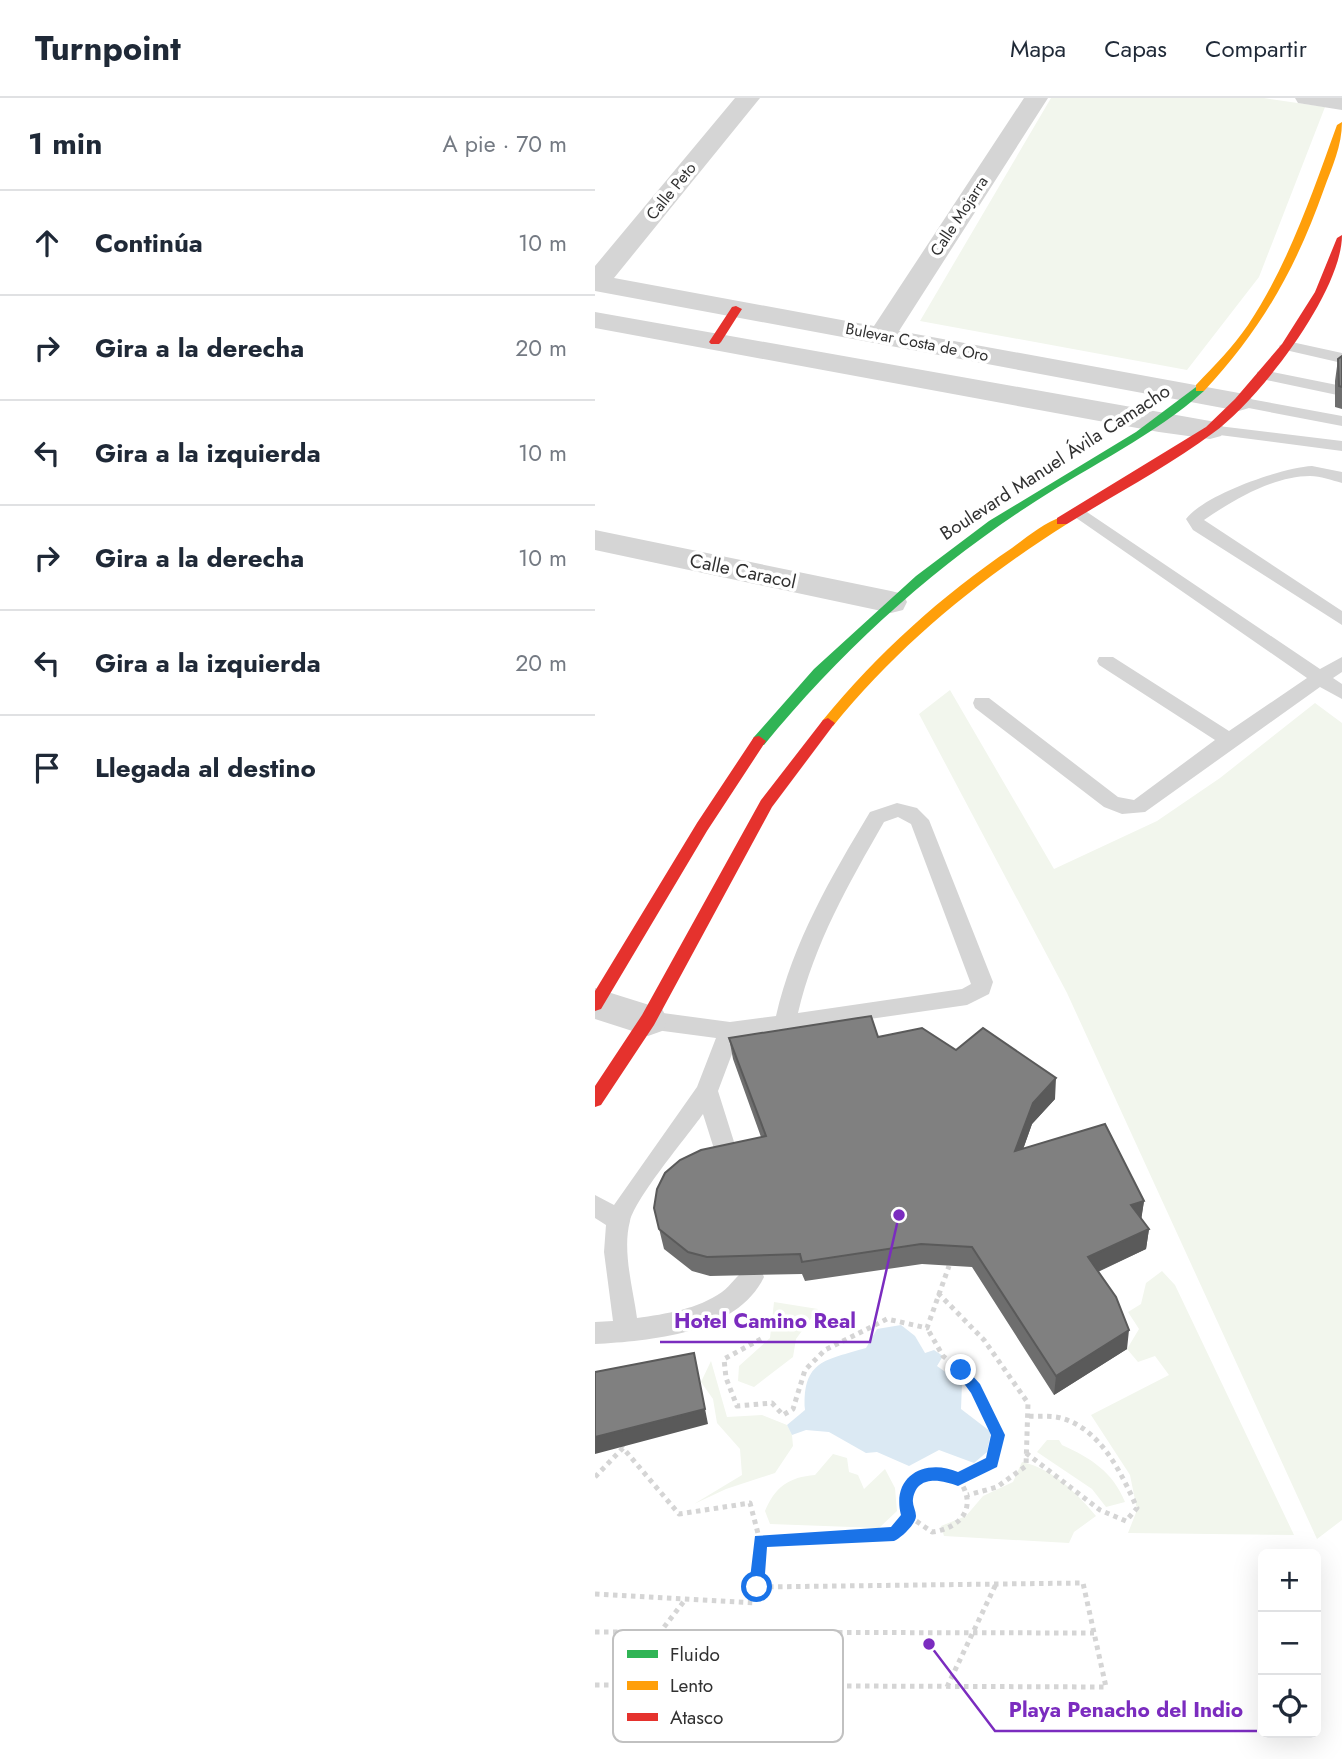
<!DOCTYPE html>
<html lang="es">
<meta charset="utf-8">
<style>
body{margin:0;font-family:Jost,sans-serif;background:#f6f6f7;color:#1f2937}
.controls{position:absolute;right:21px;bottom:21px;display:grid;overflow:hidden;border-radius:10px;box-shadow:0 7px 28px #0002}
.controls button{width:63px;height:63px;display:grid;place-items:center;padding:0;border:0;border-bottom:2px solid #e0e1e3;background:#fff;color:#1f2937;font:35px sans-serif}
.stop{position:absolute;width:21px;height:21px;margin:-16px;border:5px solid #1a73e8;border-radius:50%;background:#fff}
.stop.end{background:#1a73e8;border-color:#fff;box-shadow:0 2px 7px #0008}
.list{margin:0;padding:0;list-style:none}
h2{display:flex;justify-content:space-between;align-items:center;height:91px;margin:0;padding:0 28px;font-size:30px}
h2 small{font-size:23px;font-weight:400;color:#747a83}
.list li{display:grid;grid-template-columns:46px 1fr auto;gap:21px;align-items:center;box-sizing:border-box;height:105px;padding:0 28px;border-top:2px solid #e0e1e3}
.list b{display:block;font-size:26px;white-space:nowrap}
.list em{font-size:23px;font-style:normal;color:#747a83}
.icon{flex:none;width:38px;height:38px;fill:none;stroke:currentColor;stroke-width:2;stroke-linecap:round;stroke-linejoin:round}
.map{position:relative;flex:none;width:747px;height:1661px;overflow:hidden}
header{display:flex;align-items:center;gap:42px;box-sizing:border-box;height:98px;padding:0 35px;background:#fff;border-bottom:2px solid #e0e1e3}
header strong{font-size:33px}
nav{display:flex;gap:38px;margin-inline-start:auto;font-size:24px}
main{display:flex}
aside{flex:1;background:#fff}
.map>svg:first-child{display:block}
</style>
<header>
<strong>Turnpoint</strong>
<nav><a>Mapa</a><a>Capas</a><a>Compartir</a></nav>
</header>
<main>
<aside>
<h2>1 min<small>A pie · 70 m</small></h2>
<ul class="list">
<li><svg class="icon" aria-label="ahead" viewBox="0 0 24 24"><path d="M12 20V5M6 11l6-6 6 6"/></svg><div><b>Continúa</b></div><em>10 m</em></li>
<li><svg class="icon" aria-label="right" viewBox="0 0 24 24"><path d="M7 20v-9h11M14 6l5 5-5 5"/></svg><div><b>Gira a la derecha</b></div><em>20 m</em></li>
<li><svg class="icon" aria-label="left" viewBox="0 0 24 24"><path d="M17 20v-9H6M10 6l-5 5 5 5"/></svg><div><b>Gira a la izquierda</b></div><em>10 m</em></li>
<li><svg class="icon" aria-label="right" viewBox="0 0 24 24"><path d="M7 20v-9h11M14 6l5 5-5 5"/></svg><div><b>Gira a la derecha</b></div><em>10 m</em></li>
<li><svg class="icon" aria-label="left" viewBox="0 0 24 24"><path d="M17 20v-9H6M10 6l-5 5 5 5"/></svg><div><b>Gira a la izquierda</b></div><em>20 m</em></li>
<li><svg class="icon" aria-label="arrive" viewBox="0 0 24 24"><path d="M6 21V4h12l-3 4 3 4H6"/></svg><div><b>Llegada al destino</b></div></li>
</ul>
</aside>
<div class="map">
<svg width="747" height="1661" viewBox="0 0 747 1661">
<rect width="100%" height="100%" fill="#fff"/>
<path fill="#f2f6ed" d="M456 0H669L730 9 664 179 592 272 325 223Z
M355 592 459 771 562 723 625 680 720 605 747 625V1422L722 1441 472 895 324 616Z
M567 1173 580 1187 699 1437 533 1435 542 1412 535 1377 496 1317 574 1277 560 1258 543 1264 532 1251 544 1231 533 1214 546 1206 551 1185Z
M179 1204 223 1211 201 1241 198 1259 159 1289 143 1283 144 1268 175 1240Z
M116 1263 132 1319 167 1317 192 1327 197 1337 198 1348 180 1375 131 1391 99 1406 147 1377 145 1351 122 1325 118 1301 106 1284Z
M452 1342H464L467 1347C496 1360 518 1374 530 1404L511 1409 497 1391 442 1354Z
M238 1356 252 1360 254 1374 263 1377 269 1391 290 1371 300 1390 302 1413 284 1430 175 1426 170 1413C180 1389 194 1379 220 1377Z
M427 1364C458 1371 481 1394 501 1418L479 1434 474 1445 349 1438 346 1428 371 1418 388 1398 418 1384Z"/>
<path fill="#dbe9f3" d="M306 1227 320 1238 330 1255 339 1252 348 1258 342 1268 367 1286 366 1311 396 1334 392 1354 379 1365 344 1352 314 1368 282 1354 271 1355 234 1334 211 1332 197 1337 192 1327 210 1312C207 1262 231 1262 271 1250L282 1231Z"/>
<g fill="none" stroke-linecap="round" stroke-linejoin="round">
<path stroke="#d5d5d5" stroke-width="5" stroke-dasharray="4.5 4.5" stroke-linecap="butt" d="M343 1195 389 1242 433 1305 431 1368 402 1389 373 1397
M166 1241 129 1261 131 1280 142 1308 177 1305 188 1317 198 1311 210 1272 230 1252 292 1221 332 1230 354 1168
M431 1355 505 1412 531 1423 542 1410C527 1376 506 1331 466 1320 455 1317 444 1319 433 1318
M0 1379 28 1350 84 1416 155 1405 165 1443 299 1436 314 1418 310 1404 324 1381 346 1375 363 1382 397 1364 403 1337 381 1291 366 1272 348 1258 332 1230
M314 1418 337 1434C367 1430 383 1408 364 1382
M0 1496 160 1505 165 1443
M0 1534 499 1535
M25 1586 90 1502
M0 1587 511 1589 488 1485 162 1489
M352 1589 401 1486"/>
<path fill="#d5d5d5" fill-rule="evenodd" d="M692 243 747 255V265L686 251 684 248Z
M668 272 747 288V298L662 280V274Z
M644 299 747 318V328L638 307 636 304Z
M615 327 747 343V353L609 335 607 332Z
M717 368 747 374V385C736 382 726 378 715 378 679 378 638 402 609 422L747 513V527L598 432 591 421C610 396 686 370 717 368Z
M483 408 725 571 747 559V574L738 580 747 586V601L725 589 550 714 527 716 509 709 380 610 378 605 380 600H394L523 699 539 702 620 642 504 567 502 563 504 559H518L634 633 712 580 477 417 474 413Z
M302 705 322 710 334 722 398 884 394 896 372 907 143 940 123 993 146 1066 142 1073 134 1076 126 1073 108 1016C91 1040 41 1099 35 1123 27 1153 38 1190 42 1220 71 1216 103 1211 127 1194 141 1184 146 1165 166 1172L169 1179C142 1236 54 1243 0 1246V1224L18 1223 9 1154 11 1127 0 1120V1097L19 1107 102 989 121 940 53 931 45 928 42 922 45 916 53 913 135 924 181 918C198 844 236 779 275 714ZM303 719 316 726 376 886 367 891 203 915C219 846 254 785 289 724Z"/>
<path fill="#d5d5d5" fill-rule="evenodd" d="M140 0H165L19 180 279 228 429 0H453L304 233 644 295 654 298 659 304 654 310 644 313 0 193V168Z
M700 0H747V12L703 5Z
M0 214 615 323 626 326 630 332 626 338 615 341 564 334 0 230Z
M0 432 296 493 308 496 312 504 308 512 296 515 0 452Z
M0 890 67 911 73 922 67 933 53 938 0 921Z"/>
<path fill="#30b455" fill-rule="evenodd" d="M605 286 609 287V293C558 338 498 366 441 403 337 470 247 552 169 647H159L157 643 159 639 219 571 321 478 394 423 541 334Z"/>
<path fill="#ff9f0a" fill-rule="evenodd" d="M747 24C747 48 737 69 729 91 701 170 667 231 609 293H601V287C619 268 638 249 653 227 694 165 717 96 742 27Z
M467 419 472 420V426C383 482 304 547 238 628H228L226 625 228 622C283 555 346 498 417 450 432 439 450 424 467 419Z"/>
<path fill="#e5322d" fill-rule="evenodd" d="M747 137C747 194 664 302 618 335 574 368 519 397 472 426H462V420L611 329 640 301 687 246 720 194 742 140Z
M141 208 147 211 126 244 124 246H116L114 244 137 209Z
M233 620 240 625 177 709 59 927 6 1007 0 1009V988L47 917 166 702 228 622Z
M164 638 171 643 112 733 6 911 0 913V893L102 725 159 639Z"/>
</g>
<path fill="#6e6e6e" d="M747 258V311L740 309V283L743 261Z
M283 939 361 952 460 1001 437 1026 428 1051 549 1103 546 1121 554 1131 551 1151 503 1174 532 1251 459 1297 377 1169 327 1166 210 1183 207 1176 115 1178 97 1173 69 1151 59 1110 166 1039 138 961 134 940Z"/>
<path fill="#5a5a5a" d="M461 980 460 1001 437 1026 420 1074V1053L438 1005Z
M549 1103 546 1123 536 1107Z
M554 1131 551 1151 491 1179 493 1159Z
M534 1232 532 1251 459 1297 461 1278Z
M99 1255 113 1326 0 1356V1339Z"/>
<path fill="#808080" stroke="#5a5a5a" stroke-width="2" d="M747 258V289L744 288 743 261Z
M276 918 283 939 327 930 361 952 388 930 461 980 438 1005 420 1053 510 1026 549 1103 536 1107 554 1131 493 1159 521 1199 534 1232 461 1278 377 1149 326 1146 207 1164 205 1156 112 1159 93 1154 64 1131 59 1110 62 1091 70 1075 85 1062 106 1052 171 1038 134 940Z
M99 1255 110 1311 0 1339V1274Z"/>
<path fill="#1a73e8" d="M366 1265 385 1286 410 1337 402 1369 363 1388C347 1382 322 1376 318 1401 317 1407 321 1412 321 1418 321 1426 306 1440 299 1443L172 1449 169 1489 167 1494H156L154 1489 160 1438 296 1429 306 1417C296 1378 330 1360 363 1374L391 1360 396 1337 376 1295 359 1272Z"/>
<g text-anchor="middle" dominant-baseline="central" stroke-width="7" stroke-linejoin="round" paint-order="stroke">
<g font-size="16" fill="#313131" stroke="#fff">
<text transform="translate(76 93) rotate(-51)">Calle Peto</text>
<text transform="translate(364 118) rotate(-57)">Calle Mojarra</text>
<text transform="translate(322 244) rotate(11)">Bulevar Costa de Oro</text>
</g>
<g font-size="19" fill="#313131" stroke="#fff">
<text transform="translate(460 364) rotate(-33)">Boulevard Manuel Ávila Camacho</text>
<text transform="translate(148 473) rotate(12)">Calle Caracol</text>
</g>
</g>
<rect x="18" y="1532" width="230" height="112" rx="10" fill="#fff" stroke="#c1c1c1" stroke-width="2"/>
<rect x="32" y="1552" width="31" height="8" fill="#30b455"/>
<rect x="32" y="1583" width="31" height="9" fill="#ff9f0a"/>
<rect x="32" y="1615" width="31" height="8" fill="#e5322d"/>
<g font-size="19" fill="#313131">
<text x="75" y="1563">Fluido</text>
<text x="75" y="1594">Lento</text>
<text x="75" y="1626">Atasco</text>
</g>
<path fill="none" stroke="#7b2cbf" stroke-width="2.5" d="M304 1117L275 1244H65M334 1546L400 1633H662"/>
<g fill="#7b2cbf" stroke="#fff" stroke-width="2.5">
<circle cx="304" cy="1117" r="7"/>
<circle cx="334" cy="1546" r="7"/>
</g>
<g font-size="21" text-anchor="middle" font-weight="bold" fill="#7b2cbf" stroke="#fff" stroke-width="7" stroke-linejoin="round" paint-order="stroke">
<text x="170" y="1230">Hotel Camino Real</text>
<text x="531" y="1619">Playa Penacho del Indio</text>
</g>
</svg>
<div class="controls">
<button>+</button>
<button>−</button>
<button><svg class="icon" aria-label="locate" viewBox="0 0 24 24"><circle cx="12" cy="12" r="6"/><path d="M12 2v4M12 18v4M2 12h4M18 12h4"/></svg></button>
</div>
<div class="stop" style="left:162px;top:1489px"></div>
<div class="stop end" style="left:366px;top:1272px"></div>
</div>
</main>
